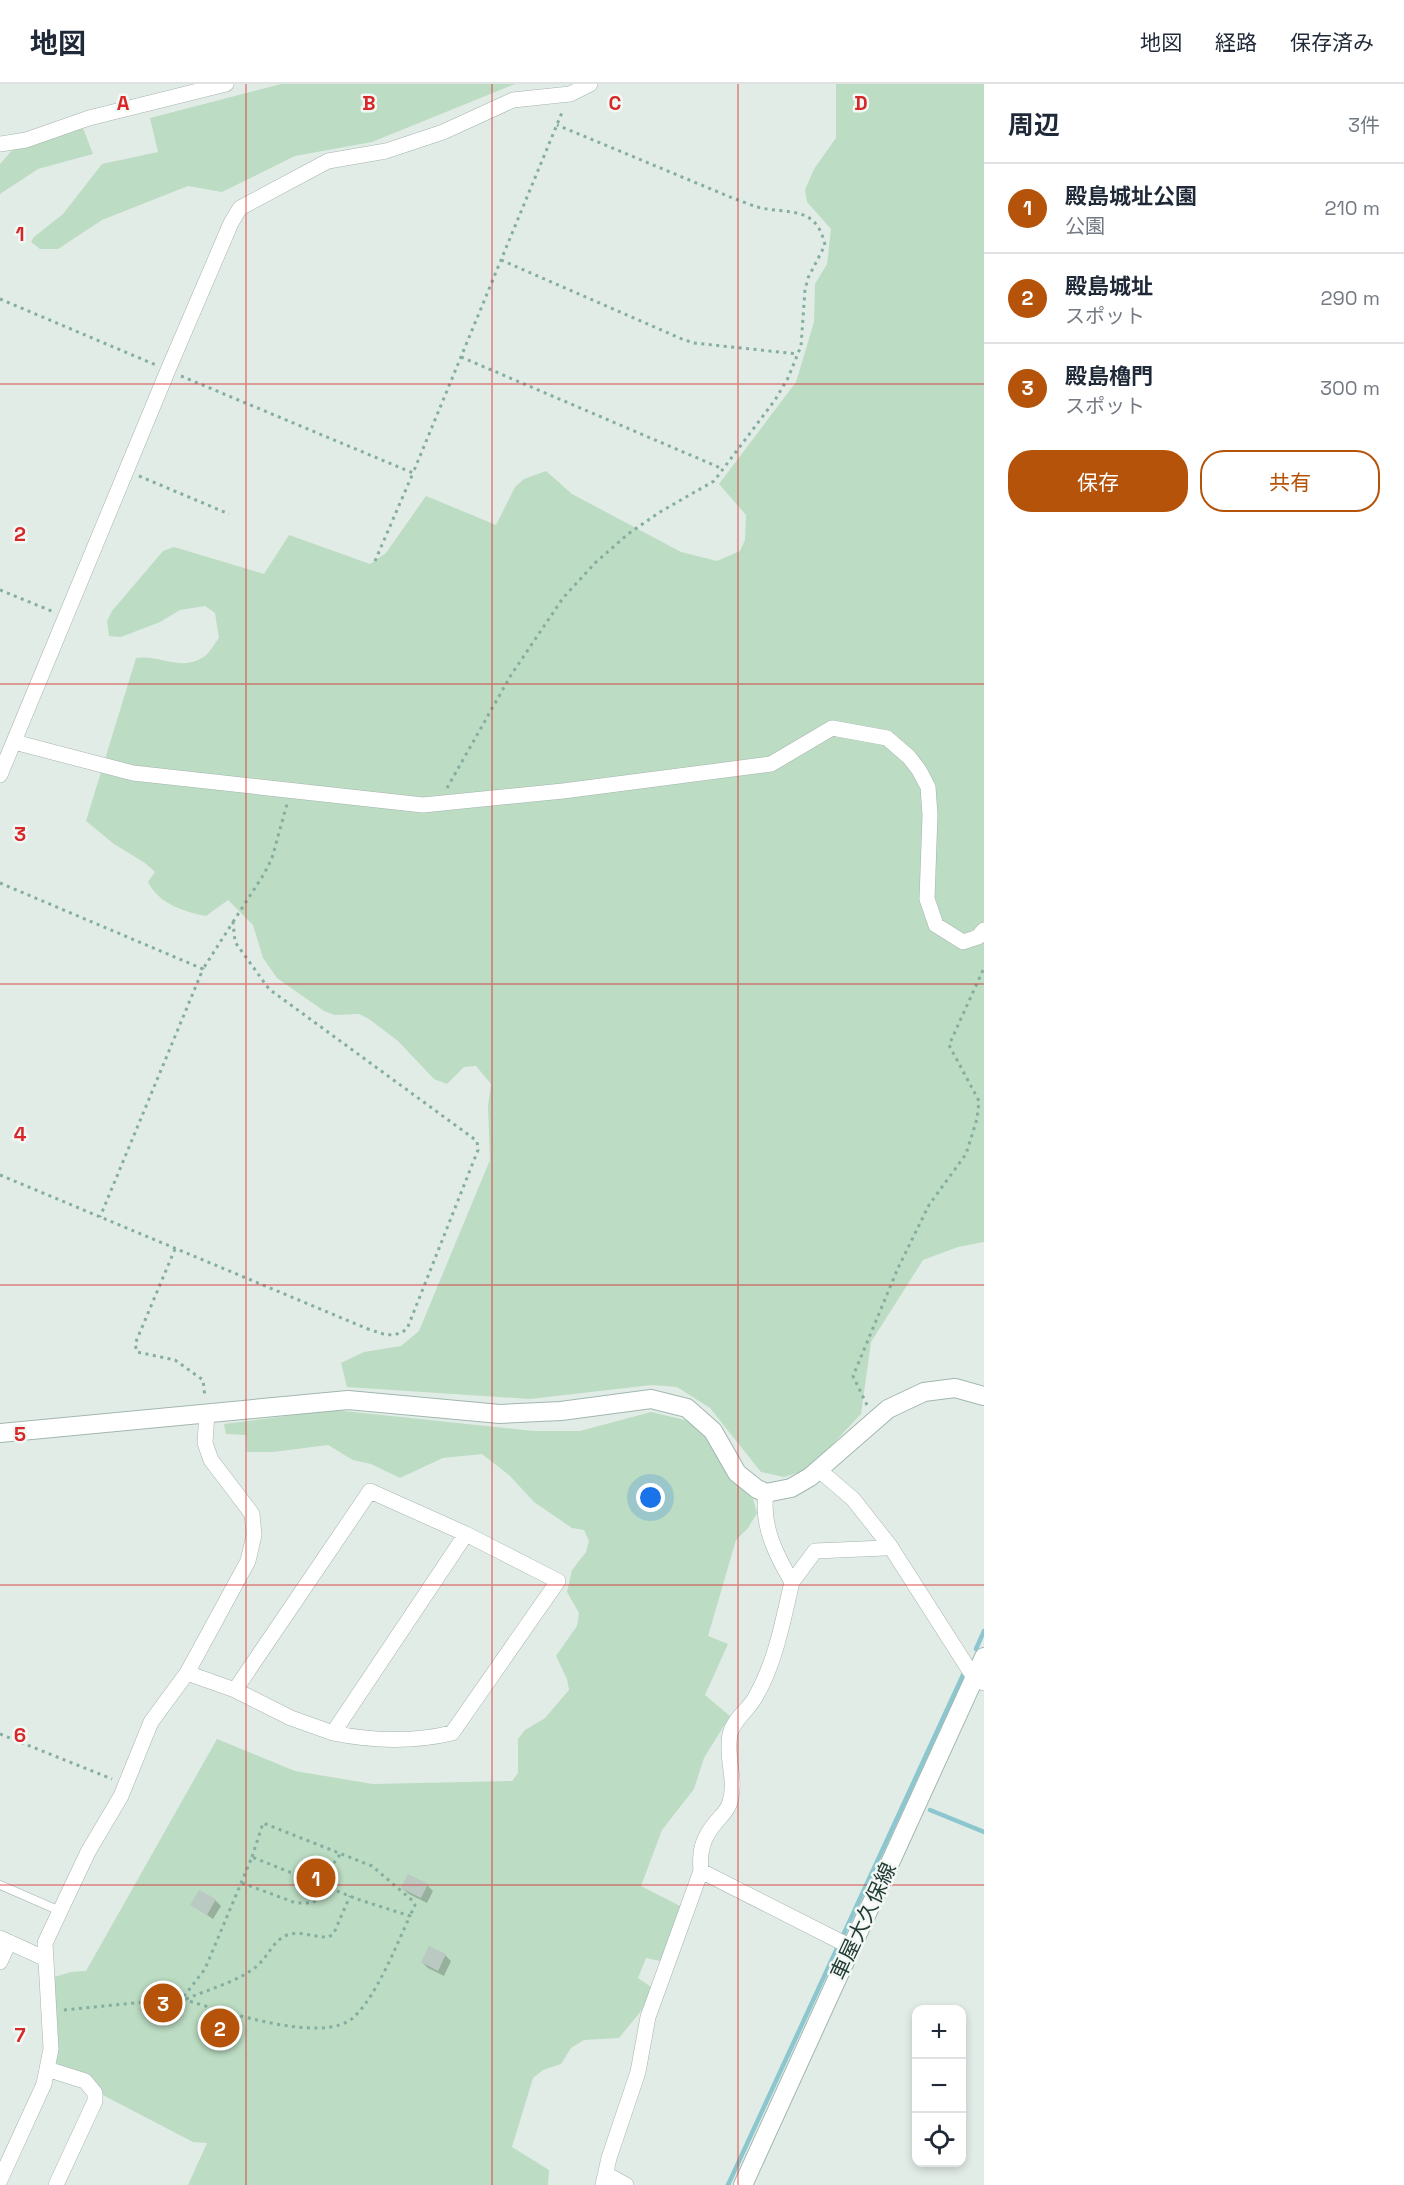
<!DOCTYPE html>
<html lang="ja">
<meta charset="utf-8">
<style>
body{margin:0;font-family:"Space Grotesk","Noto Sans JP",sans-serif;background:#f2f2f3;color:#1f2937}
.controls{position:absolute;right:18px;bottom:18px;display:grid;overflow:hidden;border-radius:12px;box-shadow:0 3px 9px #0003}
.controls button{width:54px;height:54px;display:grid;place-items:center;padding:0;border:0;border-bottom:2px solid #e0e1e3;background:#fff;color:#1f2937;font:30px sans-serif}
.you{position:absolute;left:651px;top:1414px;width:21px;height:21px;margin:-15px;border:4px solid #fff;border-radius:50%;background:#1a73e8;box-shadow:0 0 0 9px #1a73e833}
.badge{display:grid;place-items:center;width:39px;height:39px;border-radius:50%;background:#b45309;color:#fff;font-size:20px;font-weight:700}
.pin{position:absolute;translate:-50% -50%;border:3px solid #fff;box-shadow:0 2px 6px #0006}
.list{margin:0;padding:0;list-style:none}
h2{display:flex;justify-content:space-between;align-items:center;height:78px;margin:0;padding:0 24px;font-size:26px}
h2 small{font-size:20px;font-weight:400;color:#747a83}
.list li{display:grid;grid-template-columns:39px 1fr auto;gap:18px;align-items:center;box-sizing:border-box;height:90px;padding:0 24px;border-top:2px solid #e0e1e3}
.list b{display:block;font-size:22px;white-space:nowrap}
.list p{margin:0;font-size:20px;white-space:nowrap;color:#747a83}
.list em{font-size:20px;font-style:normal;color:#747a83}
.actions{display:flex;gap:12px;padding:18px 24px}
.actions a{flex:1;padding:14px 0;border:2px solid #b45309;border-radius:24px;text-align:center;font-size:21px;color:#b45309}
.actions .main{background:#b45309;color:#fff}
.icon{flex:none;width:33px;height:33px;fill:none;stroke:currentColor;stroke-width:2;stroke-linecap:round;stroke-linejoin:round}
.map{position:relative;flex:none;width:984px;height:2101px;overflow:hidden}
header{display:flex;align-items:center;gap:36px;box-sizing:border-box;height:84px;padding:0 30px;background:#fff;border-bottom:2px solid #e0e1e3}
header strong{font-size:28px}
nav{display:flex;gap:33px;margin-inline-start:auto;font-size:21px}
main{display:flex}
aside{flex:1;background:#fff}
.map>svg:first-child{display:block}
</style>
<header>
<strong>地図</strong>
<nav><a>地図</a><a>経路</a><a>保存済み</a></nav>
</header>
<main>
<div class="map">
<svg width="984" height="2101" viewBox="0 0 984 2101">
<rect width="100%" height="100%" fill="#e2ece7"/>
<path fill="#bcdcc3" d="M281 0H515L372 58 295 72 222 108 188 102 102 136 58 165H40L31 158 34 153 63 130 102 80 158 68 150 34Z
M836 0H984V1158L958 1163 923 1176 871 1258 861 1330 809 1385 784 1393 761 1388 710 1324 677 1303 652 1301 530 1315 347 1303 341 1279 364 1268 401 1262 419 1247 490 1076 488 1022 491 1000 476 982 464 983 447 1000 434 995 398 957 369 935 359 930 335 931 324 927 277 894 263 874 253 841 228 816 206 832C184 828 158 819 148 798L155 788 145 779 114 760 86 737 136 574C162 570 180 589 205 572 210 568 215 559 219 554L215 529 205 522 180 526 160 538 121 553 109 552 107 537 112 527 163 467 174 463 264 490 289 451 370 480 386 469 426 412 496 441 515 403 524 395 546 387 572 410 681 468 717 477 740 467 745 456 746 431 719 400 796 298 814 238 815 200 827 180 831 145 807 118 805 106 814 85 836 54Z
M83 44 93 70 38 85 0 110V80L16 62Z
M334 1326 534 1347H580L651 1328 689 1337 705 1348 735 1398 753 1415 757 1429 748 1444 736 1456 708 1552 728 1560 705 1611 730 1632 704 1674 694 1705 662 1746 641 1802 682 1823 660 1877 646 1874 638 1894 654 1905 641 1927 619 1954 584 1956 571 1964 561 1980 543 1986 533 1994 512 2063 549 2086 548 2101H188L207 2059 193 2058 51 1984 54 1893 71 1888 86 1887 217 1655 295 1687 373 1700 512 1697 518 1689V1655L525 1646 545 1634 569 1606 567 1595 556 1572 577 1542 579 1529 567 1508 572 1486 586 1468 589 1457 584 1446 572 1444 534 1418 509 1391 482 1370 443 1374 400 1394 371 1380 353 1376 328 1361 273 1368H247L246 1351 226 1350 224 1340Z"/>
<path fill="#0003" d="M427 1801 433 1807 427 1819 409 1810 402 1804Z
M215 1816 221 1822 213 1835 192 1821Z
M445 1871 451 1877 444 1892 428 1884 422 1878Z"/>
<g fill="none" stroke-linecap="round" stroke-linejoin="round">
<path stroke="#8cc7cf" stroke-width="4.5" d="M976 1565 984 1547
M930 1726 984 1748
M728 2101 963 1591"/>
</g>
<path fill="#bbc9c3" d="M408 1790 428 1800 421 1814 401 1804Z
M199 1806 216 1815 207 1831 190 1821Z
M429 1862 446 1870 438 1887 421 1878Z"/>
<g fill="none" stroke-linecap="round" stroke-linejoin="round">
<defs>
<path id="lane" d="M0 1801 60 1827"/>
<path id="street" d="M0 60 26 56 89 34 226 0
M14 658 133 689 423 721 563 707 771 680 832 644 887 654 909 673 919 686 928 703 930 731 927 815 936 841 963 858 978 853 984 846
M0 691 168 286 231 139 240 124 328 77 386 67 443 48 513 16 570 10 590 0
M819 1386 853 1415 890 1462
M766 1409C761 1441 776 1471 792 1498L815 1467 885 1464 890 1462 975 1595 984 1599
M792 1498C783 1536 776 1577 756 1612 749 1626 734 1634 730 1650 725 1673 737 1695 730 1718 728 1726 722 1731 717 1737 703 1753 699 1766 701 1787L851 1863
M187 1589 235 1606 291 1634 333 1649
M235 1606 370 1407 466 1450 558 1497 452 1649C414 1658 372 1657 333 1649L466 1450
M0 1854 46 1875
M0 1878 9 1858
M47 1985 85 1997 95 2009V2017L56 2101
M606 2090 626 2101
M0 2096 44 2000 51 1965 45 1859 88 1768 121 1712 151 1638 187 1589 248 1477 254 1451 252 1430 211 1376 205 1359 207 1329
M603 2101 609 2074 638 1988 648 1933 701 1787"/>
<path id="secondary" d="M0 1349 348 1316 500 1330 561 1327 651 1315 687 1324 713 1347 737 1389 757 1405 766 1409 791 1404 810 1393 888 1325 924 1308 955 1304 984 1312
M743 2101 984 1573"/>
</defs>
<use href="#lane" stroke="#a5b4ae" stroke-width="9"/>
<use href="#street" stroke="#a5b4ae" stroke-width="16"/>
<use href="#secondary" stroke="#a1b7af" stroke-width="20"/>
<path stroke="#84aea0" stroke-width="3" stroke-dasharray="3 4.5" stroke-linecap="butt" d="M501 176 682 255 694 259 798 270
M0 215 156 281
M461 273 723 385
M181 292 413 389 563 26
M139 392 229 430
M375 477 413 389
M0 506 54 528
M447 704 511 591 563 514 595 479 628 450 660 428 714 397 775 316 788 294 801 262 805 206 808 194 825 161C816 120 788 131 757 123 750 121 742 117 735 115L557 41
M0 799 203 885 100 1133
M233 838 264 790 272 774 287 720
M0 1091 368 1245C384 1250 392 1255 407 1245L478 1066 477 1057 269 905 235 858 233 838 203 885
M175 1165 135 1260 137 1268 175 1276 203 1296 205 1313
M867 1321 853 1292 898 1184 929 1121 966 1070 977 1035 979 1017 949 961 984 884
M0 1650 112 1695
M252 1773 263 1739 372 1782 413 1817 415 1821 410 1832
M242 1799 296 1819H312L318 1815 331 1783 341 1769
M186 1915C207 1906 242 1896 258 1881 269 1871 273 1857 287 1851 301 1846 314 1854 329 1853L334 1849 350 1812
M64 1926 154 1917 171 1920 185 1916C222 1926 323 1962 354 1933 377 1911 396 1862 410 1832L357 1815 252 1773 205 1885 181 1916"/>
<use href="#lane" stroke="#fff" stroke-width="8"/>
<use href="#street" stroke="#fff" stroke-width="15"/>
<use href="#secondary" stroke="#fff" stroke-width="18"/>
</g>
<path fill="none" stroke="#d62828" stroke-width="1.5" stroke-opacity="0.55" d="M246 0V2101M492 0V2101M738 0V2101M0 300H984M0 600H984M0 900H984M0 1201H984M0 1501H984M0 1801H984"/>
<g text-anchor="middle" dominant-baseline="central" stroke-width="5" stroke-linejoin="round" paint-order="stroke">
<g font-size="21" fill="#233c35" stroke="#f3f8f5">
<text transform="translate(863 1837) rotate(-65)">車屋大久保線</text>
</g>
</g>
<g font-size="20" text-anchor="middle" font-weight="bold" fill="#d62828" stroke="#f3f8f5" stroke-width="5" stroke-linejoin="round" paint-order="stroke">
<text x="123" y="26">A</text>
<text x="369" y="26">B</text>
<text x="615" y="26">C</text>
<text x="861" y="26">D</text>
<text x="20" y="157">1</text>
<text x="20" y="457">2</text>
<text x="20" y="757">3</text>
<text x="20" y="1057">4</text>
<text x="20" y="1357">5</text>
<text x="20" y="1658">6</text>
<text x="20" y="1958">7</text>
</g>
</svg>
<div class="controls">
<button>+</button>
<button>−</button>
<button><svg class="icon" aria-label="locate" viewBox="0 0 24 24"><circle cx="12" cy="12" r="6"/><path d="M12 2v4M12 18v4M2 12h4M18 12h4"/></svg></button>
</div>
<div class="you"></div>
<div class="pin badge" style="left:316px;top:1794px">1</div>
<div class="pin badge" style="left:220px;top:1944px">2</div>
<div class="pin badge" style="left:163px;top:1919px">3</div>
</div>
<aside>
<h2>周辺<small>3件</small></h2>
<ul class="list">
<li><span class="badge">1</span><div><b>殿島城址公園</b><p>公園</p></div><em>210 m</em></li>
<li><span class="badge">2</span><div><b>殿島城址</b><p>スポット</p></div><em>290 m</em></li>
<li><span class="badge">3</span><div><b>殿島櫓門</b><p>スポット</p></div><em>300 m</em></li>
</ul>
<div class="actions"><a class="main">保存</a><a>共有</a></div>
</aside>
</main>
